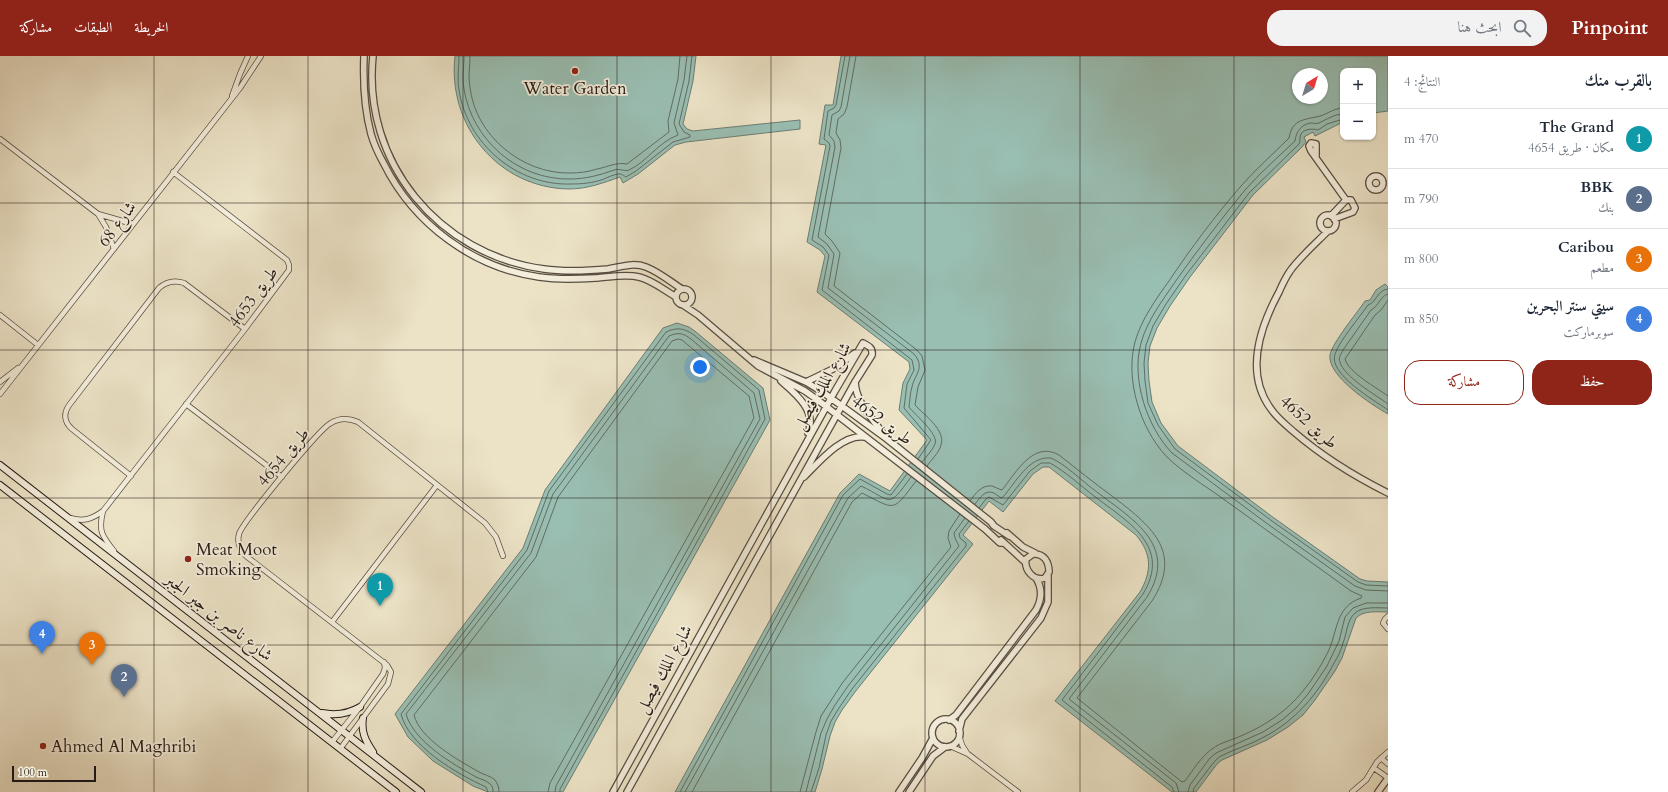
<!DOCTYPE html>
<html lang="ar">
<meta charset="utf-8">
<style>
body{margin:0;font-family:Cardo,Amiri,serif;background:#f2f2f3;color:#1f2937;direction:rtl}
.controls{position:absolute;right:12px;top:12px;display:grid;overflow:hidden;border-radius:8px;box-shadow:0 1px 3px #0004}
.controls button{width:36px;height:36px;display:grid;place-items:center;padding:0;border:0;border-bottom:1px solid #e0e1e3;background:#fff;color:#1f2937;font:20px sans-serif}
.compass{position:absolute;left:1292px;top:12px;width:36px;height:36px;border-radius:50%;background:#fff;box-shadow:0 1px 3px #0004;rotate:38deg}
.scale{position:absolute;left:12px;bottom:10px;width:84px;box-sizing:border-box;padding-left:4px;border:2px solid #271c15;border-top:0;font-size:11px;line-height:14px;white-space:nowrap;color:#271c15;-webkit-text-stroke:3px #f3eddb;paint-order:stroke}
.you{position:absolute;left:700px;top:311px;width:14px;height:14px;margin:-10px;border:3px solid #fff;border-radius:50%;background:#1a73e8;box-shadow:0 0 0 6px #1a73e833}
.badge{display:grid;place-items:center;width:26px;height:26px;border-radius:50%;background:#8f2418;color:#fff;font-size:13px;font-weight:700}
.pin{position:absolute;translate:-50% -33px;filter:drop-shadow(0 1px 2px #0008)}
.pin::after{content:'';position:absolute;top:21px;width:14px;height:12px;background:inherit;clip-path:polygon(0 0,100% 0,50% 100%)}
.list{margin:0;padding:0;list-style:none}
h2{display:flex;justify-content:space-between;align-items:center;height:52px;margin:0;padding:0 16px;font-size:17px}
h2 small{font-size:13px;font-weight:400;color:#747a83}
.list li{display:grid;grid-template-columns:26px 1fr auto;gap:12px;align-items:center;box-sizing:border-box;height:60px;padding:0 16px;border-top:1px solid #e0e1e3}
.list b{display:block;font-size:15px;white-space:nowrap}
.list p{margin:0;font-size:13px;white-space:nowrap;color:#747a83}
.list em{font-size:13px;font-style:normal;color:#747a83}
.actions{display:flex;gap:8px;padding:12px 16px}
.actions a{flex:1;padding:9px 0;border:1px solid #8f2418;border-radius:16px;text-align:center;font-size:14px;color:#8f2418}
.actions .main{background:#8f2418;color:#fff}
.icon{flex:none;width:22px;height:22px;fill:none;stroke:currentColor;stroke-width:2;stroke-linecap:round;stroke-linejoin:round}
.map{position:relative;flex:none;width:1388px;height:736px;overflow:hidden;direction:ltr}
header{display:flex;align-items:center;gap:24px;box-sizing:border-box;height:56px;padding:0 20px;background:#8f2418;color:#fff}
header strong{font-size:19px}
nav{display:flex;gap:22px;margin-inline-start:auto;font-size:14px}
.search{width:280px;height:36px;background:#f2f2f3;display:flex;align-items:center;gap:10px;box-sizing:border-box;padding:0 14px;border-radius:16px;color:#747a83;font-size:15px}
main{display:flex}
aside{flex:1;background:#fff}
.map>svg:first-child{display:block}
</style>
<header>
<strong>Pinpoint</strong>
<div class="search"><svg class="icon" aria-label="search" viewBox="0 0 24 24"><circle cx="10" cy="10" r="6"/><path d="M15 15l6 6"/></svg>ابحث هنا</div>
<nav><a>الخريطة</a><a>الطبقات</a><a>مشاركة</a></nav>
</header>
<main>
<aside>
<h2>بالقرب منك<small>النتائج: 4</small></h2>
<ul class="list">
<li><span class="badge" style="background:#0f9aa8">1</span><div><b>The Grand</b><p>مكان · طريق 4654</p></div><em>470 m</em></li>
<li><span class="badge" style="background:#5c6f8a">2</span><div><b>BBK</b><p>بنك</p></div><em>790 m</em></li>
<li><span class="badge" style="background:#e8710a">3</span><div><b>Caribou</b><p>مطعم</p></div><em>800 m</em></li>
<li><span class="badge" style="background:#3f7fe0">4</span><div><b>سيتي سنتر البحرين</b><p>سوبرماركت</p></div><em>850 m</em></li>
</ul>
<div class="actions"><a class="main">حفظ</a><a>مشاركة</a></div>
</aside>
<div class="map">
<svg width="1388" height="736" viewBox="0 0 1388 736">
<rect width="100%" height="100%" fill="#ece3c7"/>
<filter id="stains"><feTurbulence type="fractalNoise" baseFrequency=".005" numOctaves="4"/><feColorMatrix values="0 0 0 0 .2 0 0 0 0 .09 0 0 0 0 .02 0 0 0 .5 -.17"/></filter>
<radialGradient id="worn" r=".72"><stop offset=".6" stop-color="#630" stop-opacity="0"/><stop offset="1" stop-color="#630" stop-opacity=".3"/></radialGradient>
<path fill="#99beb2" stroke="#6b7d73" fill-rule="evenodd" d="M455 0H696L693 25 683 68 687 73 693 75 800 64V73L686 86 675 89 638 118 623 127 620 121C603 127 587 133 569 133 498 132 447 69 455 0Z
M841 0H1388V55L1373 57V15H1343V66L1315 80 1313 76 1304 81 1306 86 1302 91 1253 139 1190 221 1170 250 1157 272 1150 290 1148 307 1149 325 1152 346 1161 367 1178 390 1274 462 1360 523 1367 525 1388 526V556C1377 556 1364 554 1356 562L1342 602 1335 615 1315 644 1303 659 1288 671 1267 684 1222 704 1217 708 1196 736H1172L1055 645 1140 536C1152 515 1152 498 1136 479L1049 411H1043L1033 418 1003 456 989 445 963 479 973 488 855 636 842 654 835 666 830 680 822 713 815 736H675L840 437 859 418 890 435 927 384 899 354 903 327 910 313 909 306 817 236 825 200 820 194 807 186 826 89 819 88 825 49H833ZM1298 18H1322V42H1298Z
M1385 228 1388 231V358C1372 349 1327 320 1330 299 1332 287 1357 257 1365 245L1370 244 1376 234Z
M677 267 689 271 696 276 763 332 770 364 563 736H488L473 730 433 705 408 681 395 658 523 492 545 434 663 272Z"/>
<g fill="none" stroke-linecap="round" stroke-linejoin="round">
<path stroke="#606d64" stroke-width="1" d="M459 0C459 11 457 22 459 34 467 87 516 130 571 128 582 128 593 127 604 123 608 121 613 119 618 118 621 117 624 120 626 121L636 115 673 86 690 81V79L684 76 679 68 689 25 692 0
M464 0C464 11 462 22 464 33 472 84 518 124 570 123 586 123 600 119 614 114 620 112 624 116 629 114 647 106 657 87 678 79L674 67 684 24 687 0
M470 0C470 10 468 20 470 31 475 79 522 118 570 117 579 117 588 116 597 113 608 111 616 106 627 108L669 76 668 65 678 23 680 0
M845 0 836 49 834 52 828 55 824 83 829 87 830 90 812 184 823 191 829 199 822 234 912 304 914 314 907 328 904 352 931 384 918 403
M850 0 841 51 839 55 832 59 829 79 834 85 835 91 818 181 827 188 834 198 828 232 914 298C926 312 914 319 912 331 910 337 910 344 909 351 915 359 939 378 935 388 932 395 926 401 922 406
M856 0 847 51 844 58 838 63 836 77 840 84 841 92 825 178 832 185 840 197 834 230 917 294 922 300 925 314 918 331 915 349C924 359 946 374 941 389 939 397 931 404 927 410
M1343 58C1335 58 1327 63 1319 67 1316 68 1314 67 1310 67 1301 69 1296 76 1295 85 1278 101 1260 117 1245 134 1221 163 1197 195 1175 226 1162 245 1147 265 1141 287 1131 323 1147 371 1172 397L1269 469 1355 530 1366 534 1388 535
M1343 63 1327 68 1318 74C1312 72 1301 73 1300 81 1300 84 1300 86 1299 88L1249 137 1186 219 1166 248 1153 270 1146 289 1144 307 1145 325 1148 347 1158 369 1175 393 1272 465 1358 526 1366 529 1388 530
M1388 233C1377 234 1377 246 1368 249 1359 262 1340 284 1335 298 1328 318 1374 344 1388 354
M1388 238C1380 240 1379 250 1371 254L1343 294C1341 298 1338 302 1340 306 1344 321 1376 339 1388 348
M1388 244 1381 254 1375 259 1345 303C1348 316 1377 332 1388 340
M970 445C976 437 981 429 992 430 995 431 998 433 1002 434 1015 418 1033 384 1059 399 1077 413 1094 427 1112 440 1150 469 1184 495 1152 545L1077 642 1182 726 1185 725C1193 714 1201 701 1212 693 1221 686 1233 684 1243 679 1266 669 1287 655 1303 635 1313 623 1321 610 1328 596 1338 575 1335 551 1361 542L1362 540 1351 535C1308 504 1265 473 1222 442 1204 429 1182 416 1166 400 1140 372 1125 323 1135 286 1141 264 1156 243 1169 225 1191 192 1215 160 1241 130 1256 113 1273 98 1289 82 1292 65 1301 64 1316 61 1325 60 1333 52 1343 52
M975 448C980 442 985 433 994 437 997 439 999 441 1002 442 1016 427 1028 400 1051 402 1065 408 1081 424 1093 433 1130 462 1180 488 1147 541L1069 643 1176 727 1179 736
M979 452 986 443 989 441 1003 449 1030 415 1041 407H1050C1066 416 1080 429 1094 440 1128 466 1172 490 1143 538L1062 644 1172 731 1174 736
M488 736 486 731C457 718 409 690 401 658L527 494 549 435 666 276C677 271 684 272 694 279L759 334 765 363 560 733V736
M493 736C493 733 493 730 490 728 486 724 480 723 476 721 453 708 414 686 406 658L531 497 553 438 669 280C678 276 683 277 691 283L754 337 760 363 556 730 555 736
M499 736C499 732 498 728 495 724 491 720 484 719 479 716 458 704 420 683 414 659L536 501 558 441 672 285 678 283 682 284 749 340 754 362 550 727 548 736
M680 736 843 439 860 423 887 438 891 439 907 418
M685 736 848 442 861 430C893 445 887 454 911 421
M692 736 852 446 862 437C896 454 892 457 916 425
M800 736 816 676 821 660 830 646 843 626 951 491 948 482 949 475 960 458
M806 736 821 677 827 663 835 649 848 630 959 490 955 482 954 477 965 462
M811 736 819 712 826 679 831 665 839 652 852 633 966 490V487L960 482 959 478 969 465
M1188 736 1190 729 1210 702 1216 697 1263 676 1282 664 1296 652 1308 638 1327 610 1339 585 1345 561 1353 552 1366 547H1388
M1193 736 1194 732 1214 706 1219 701C1234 693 1250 689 1264 681 1295 665 1318 638 1334 607 1338 601 1341 594 1343 587 1347 577 1347 564 1355 557 1363 550 1378 552 1388 552"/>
<defs>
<path id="minor" d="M232 40 240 18 248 0
M0 83 98 158 133 168
M98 158 106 171 114 193
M0 259 38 289
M0 326 18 312
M0 338 240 32 261 0
M186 348 282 421
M131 420 72 373C64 366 63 357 70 348L159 232C166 226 175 224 184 227L245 273
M103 455C98 475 102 480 114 495
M70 462C84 466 92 463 103 455L245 273 289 214V209L287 204 173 116
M1388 560 1385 563 1383 567 1388 573
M332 566 437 429
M959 679 962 689 967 697
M332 686 360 651 383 618 385 612 384 606
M950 690 968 698 1018 736
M340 693 388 628 391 616 387 609 246 500C240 494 237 486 239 478 242 467 320 372 331 367 339 362 349 362 358 366L485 467 496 481 503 500
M1381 702 1388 708
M1374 712 1388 722
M1352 736 1366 724 1377 706 1388 696"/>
<path id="tertiary" d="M364 0C363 26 364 52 371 78 374 89 379 99 384 108 414 168 473 212 539 221 559 224 577 223 597 222 610 221 626 218 639 221 652 224 664 234 676 241
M373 0C362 106 439 199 544 213 565 216 586 215 608 213 621 211 633 206 646 211 659 216 671 226 682 233
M1316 100V88L1311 87 1309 90 1311 95 1346 144
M1369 127a7 7 0 1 1 14 0a7 7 0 1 1-14 0Z
M1320 167a8 8 0 1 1 16 0a8 8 0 1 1-16 0Z
M1331 160 1346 144
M1334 163 1353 156 1355 152 1351 144H1346
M1328 175C1315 188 1301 200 1290 215 1286 221 1282 229 1279 236 1260 271 1244 317 1271 353 1277 362 1286 369 1294 376 1323 401 1354 420 1388 437
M676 241a8 8 0 1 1 16 0a8 8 0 1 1-16 0Z
M683 249 698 259 758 310 805 335 819 345 985 473 1000 487H1003
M754 304 806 326 824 337 887 383 991 466 994 470 1009 480
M781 325C796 338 817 355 808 377
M806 326 835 312 855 297
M855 326C856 347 873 363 884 379
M804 421C818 407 843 377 865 381
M1007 477 1023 491 1035 497
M1001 484 1025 506
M1033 498C1044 497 1049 506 1049 516L1045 522C1034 526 1024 514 1026 503Z
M932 677a14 14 0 1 1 28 0a14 14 0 1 1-28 0Z
M949 664 956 659 1036 554C1042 543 1043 533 1036 522
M959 675 962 663 1041 562 1048 546V519
M613 736 835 335 863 287C869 290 873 292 872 299L855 326 627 736
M899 736 922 702 933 682
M909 736 933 700 945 691
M1378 736 1388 722"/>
<path id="secondary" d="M0 409 421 736
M0 429 396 736
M322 657C337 660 348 658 360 651
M363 662C361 676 365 684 373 696"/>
</defs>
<use href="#minor" stroke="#584e42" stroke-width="6"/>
<use href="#tertiary" stroke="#584e42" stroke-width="8"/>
<use href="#secondary" stroke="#271c15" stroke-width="8"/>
<use href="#minor" stroke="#f3eddb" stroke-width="4.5"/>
<use href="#tertiary" stroke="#f3eddb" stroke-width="5.5"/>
<use href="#secondary" stroke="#f3eddb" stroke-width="6"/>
</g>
<path fill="none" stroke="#271c15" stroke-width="1" stroke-opacity="0.55" d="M154 0V736M308 0V736M463 0V736M617 0V736M771 0V736M925 0V736M1080 0V736M1234 0V736M0 147H1388M0 294H1388M0 442H1388M0 589H1388"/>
<g fill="#8f2418" stroke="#f3eddb" stroke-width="1.5">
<circle cx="575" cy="15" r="4"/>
<circle cx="188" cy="503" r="4"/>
<circle cx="43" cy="690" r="4"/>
</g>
<g text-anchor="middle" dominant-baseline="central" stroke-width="3.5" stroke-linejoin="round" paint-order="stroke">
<g font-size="17" fill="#271c15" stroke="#f3eddb" text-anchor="start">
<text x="575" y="32" text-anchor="middle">Water Garden</text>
<text x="196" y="493">Meat Moot<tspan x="196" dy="20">Smoking</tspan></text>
<text x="51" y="690">Ahmed Al Maghribi</text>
</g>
<g font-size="17" fill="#271c15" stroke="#f3eddb">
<text transform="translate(117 168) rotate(-53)">شارع 68</text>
<text transform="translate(253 241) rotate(-53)">طريق 4653</text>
<text transform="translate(822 330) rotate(-60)">شارع الملك فيصل</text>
<text transform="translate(882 364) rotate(37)">طريق 4652</text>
<text transform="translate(1309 366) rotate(42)">طريق 4652</text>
<text transform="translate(283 401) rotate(-50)">طريق 4654</text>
<text transform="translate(219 561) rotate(38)">شارع ناصر بن جبر الجبر</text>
<text transform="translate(664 613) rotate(-61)">شارع الملك فيصل</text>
</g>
</g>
<rect width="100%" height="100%" filter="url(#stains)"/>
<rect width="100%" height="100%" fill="url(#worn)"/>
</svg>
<div class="controls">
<button>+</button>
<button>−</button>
</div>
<svg class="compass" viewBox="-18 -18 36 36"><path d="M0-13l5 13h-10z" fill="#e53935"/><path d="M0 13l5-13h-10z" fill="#747a83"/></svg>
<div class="scale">100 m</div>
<div class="you"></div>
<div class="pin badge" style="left:380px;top:550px;background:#0f9aa8">1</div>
<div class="pin badge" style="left:124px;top:641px;background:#5c6f8a">2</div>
<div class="pin badge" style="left:92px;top:609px;background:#e8710a">3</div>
<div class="pin badge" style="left:42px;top:598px;background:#3f7fe0">4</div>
</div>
</main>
